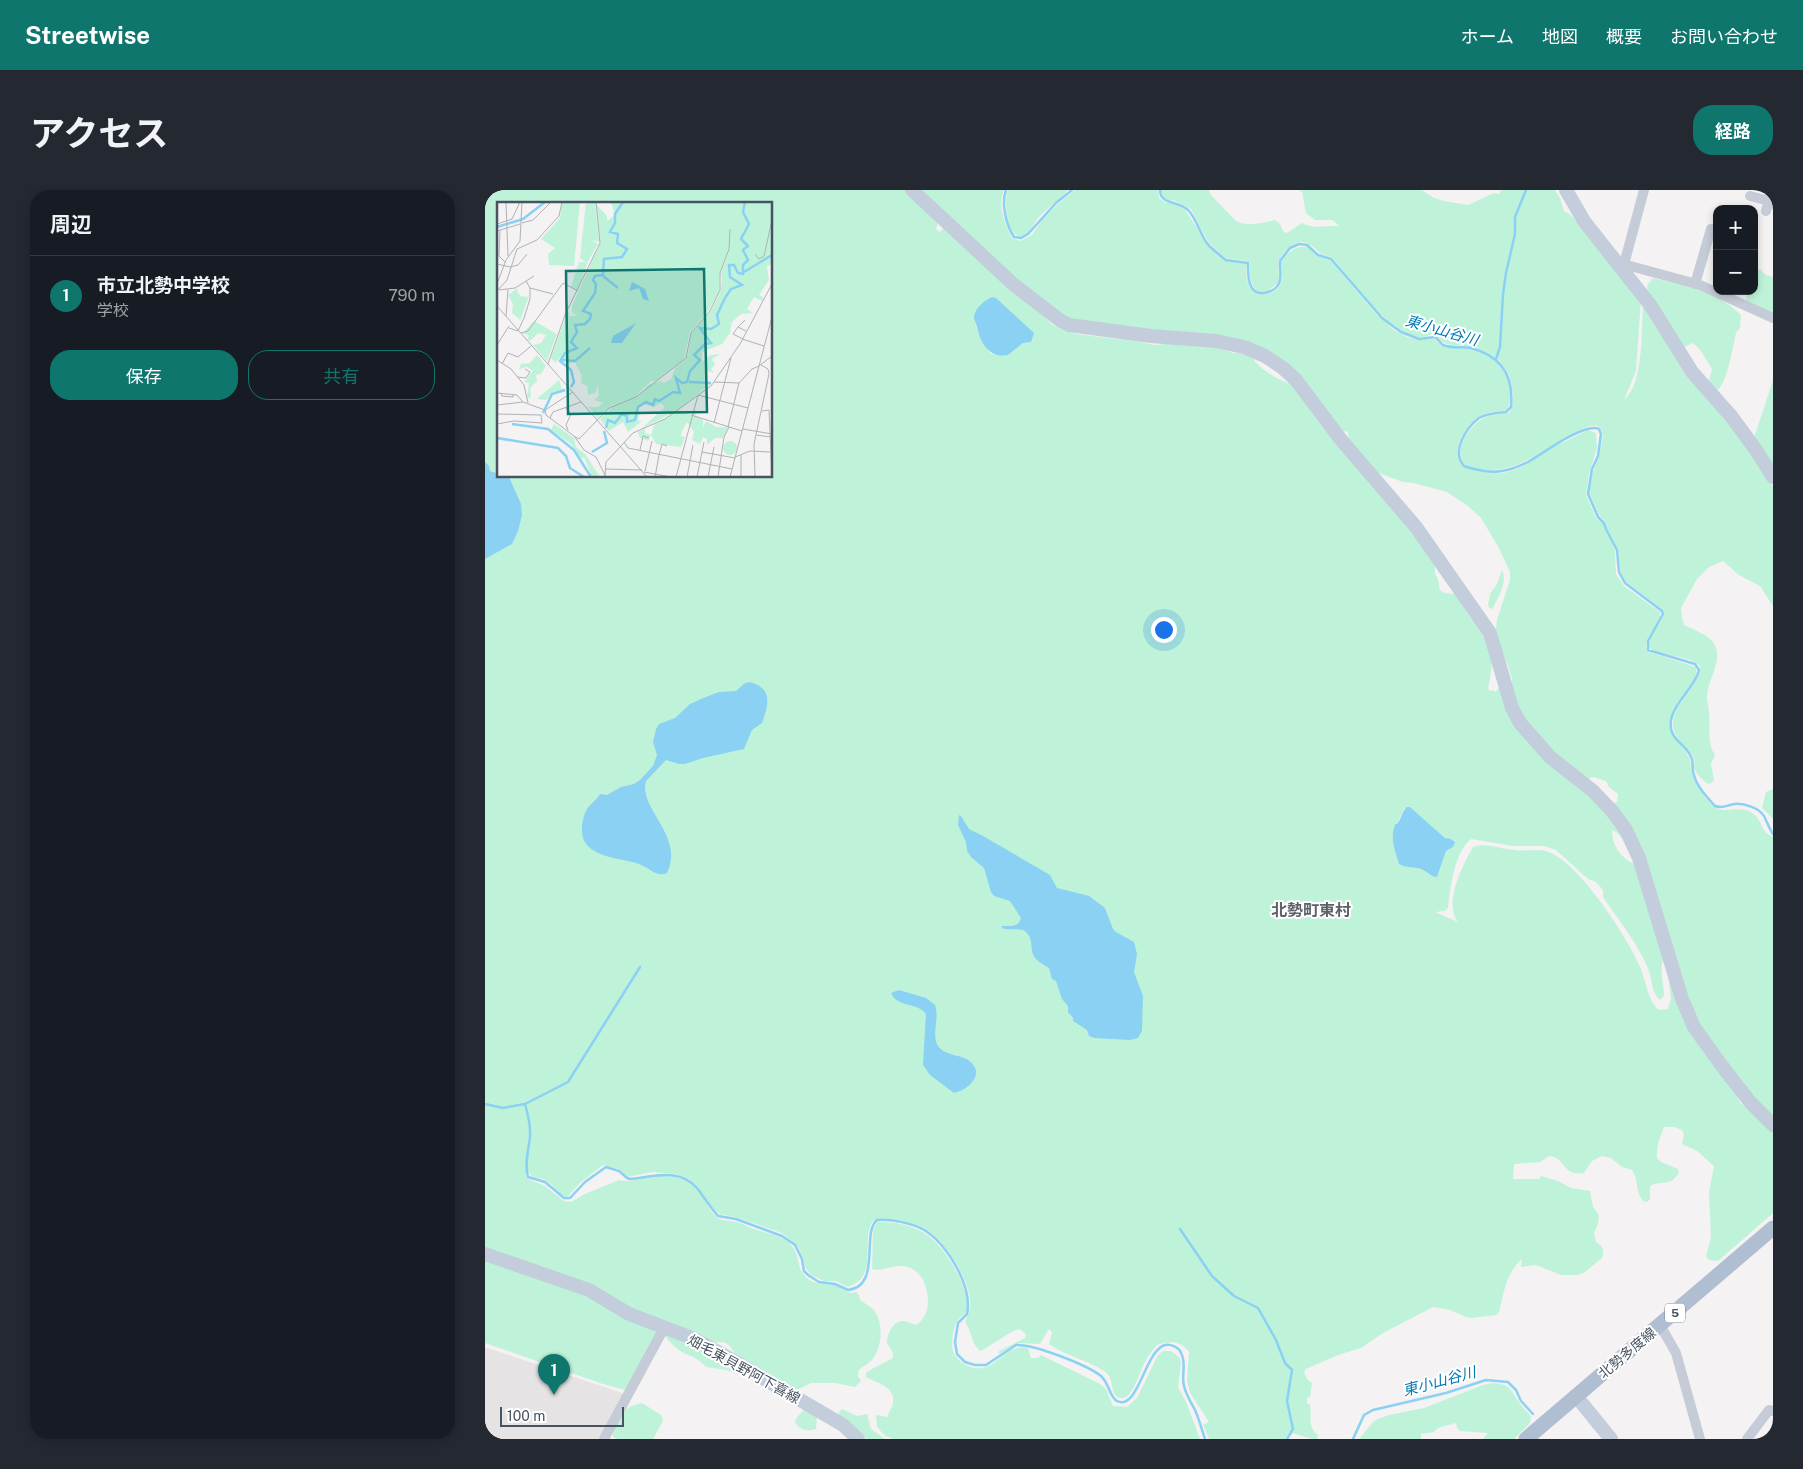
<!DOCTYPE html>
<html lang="ja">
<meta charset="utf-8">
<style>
body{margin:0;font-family:"Public Sans","Noto Sans JP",sans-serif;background:#242831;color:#f1f3f6}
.controls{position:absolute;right:15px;top:15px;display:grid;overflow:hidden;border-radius:10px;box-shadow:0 2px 8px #0003}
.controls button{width:45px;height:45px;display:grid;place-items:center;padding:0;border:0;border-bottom:1px solid #363941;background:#171b24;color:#f1f3f6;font:25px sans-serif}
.scale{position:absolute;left:15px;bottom:12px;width:124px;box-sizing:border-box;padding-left:5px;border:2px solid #485361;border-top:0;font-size:14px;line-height:18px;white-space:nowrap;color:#485361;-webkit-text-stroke:4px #fff;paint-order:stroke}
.you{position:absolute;left:678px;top:439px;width:18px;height:18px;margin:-12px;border:4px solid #fff;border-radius:50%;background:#1a73e8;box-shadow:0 0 0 8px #1a73e833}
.badge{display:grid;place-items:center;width:32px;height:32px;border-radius:50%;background:#0f766e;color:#fff;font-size:16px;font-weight:700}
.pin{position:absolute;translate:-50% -41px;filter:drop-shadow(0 1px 2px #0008)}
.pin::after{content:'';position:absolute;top:26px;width:18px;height:15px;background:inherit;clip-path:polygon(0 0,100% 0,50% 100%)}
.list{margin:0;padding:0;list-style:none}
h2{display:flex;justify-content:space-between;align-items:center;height:65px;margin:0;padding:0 20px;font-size:21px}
h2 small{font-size:16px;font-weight:400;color:#9ea1a6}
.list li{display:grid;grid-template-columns:32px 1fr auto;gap:15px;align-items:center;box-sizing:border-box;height:80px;padding:0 20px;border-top:1px solid #363941}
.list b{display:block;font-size:19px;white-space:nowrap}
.list p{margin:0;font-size:16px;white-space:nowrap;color:#9ea1a6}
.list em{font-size:16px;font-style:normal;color:#9ea1a6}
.actions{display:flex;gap:10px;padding:15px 20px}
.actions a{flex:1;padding:11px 0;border:1px solid #0f766e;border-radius:20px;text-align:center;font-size:18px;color:#0f766e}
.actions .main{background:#0f766e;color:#fff}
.map{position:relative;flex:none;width:1288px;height:1249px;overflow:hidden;border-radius:20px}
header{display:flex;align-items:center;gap:30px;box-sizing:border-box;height:70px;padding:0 25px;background:#0f766e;color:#fff}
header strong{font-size:24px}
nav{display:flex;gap:28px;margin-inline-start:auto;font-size:18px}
.intro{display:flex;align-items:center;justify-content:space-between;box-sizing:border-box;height:120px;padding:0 30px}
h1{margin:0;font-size:35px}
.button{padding:12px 22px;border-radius:20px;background:#0f766e;color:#fff;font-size:18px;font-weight:700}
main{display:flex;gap:30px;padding:0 30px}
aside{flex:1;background:#171b24;border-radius:20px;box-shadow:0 2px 8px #0003}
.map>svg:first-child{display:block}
</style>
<header>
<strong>Streetwise</strong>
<nav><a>ホーム</a><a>地図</a><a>概要</a><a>お問い合わせ</a></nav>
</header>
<div class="intro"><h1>アクセス</h1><a class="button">経路</a></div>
<main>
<aside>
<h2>周辺<small></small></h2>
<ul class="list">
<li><span class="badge">1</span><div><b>市立北勢中学校</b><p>学校</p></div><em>790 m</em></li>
</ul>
<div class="actions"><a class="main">保存</a><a>共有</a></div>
</aside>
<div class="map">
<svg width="1288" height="1249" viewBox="0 0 1288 1249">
<rect width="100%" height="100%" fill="#f4f2f2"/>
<path fill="#e6e3e4" d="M0 1157 137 1203 139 1206 116 1249H0Z"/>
<path fill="#bff3d9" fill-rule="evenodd" d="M0 0H420L453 33 451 39 455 42 458 38 568 135 578 140 591 144 615 147 650 151 670 155 689 153 701 156 715 155 737 159 749 163 756 162 767 167C772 178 795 191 806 194L925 337 950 372V384L953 389 955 400 959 403 971 404C976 411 980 421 985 427 988 432 992 434 995 438 1010 456 1008 477 1003 498L1005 501 1008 500 1011 502 1014 497 1023 520 1107 607 1130 633 1138 649 1131 642 1127 640C1127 654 1134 666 1147 673L1150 671 1180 766C1173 776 1179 794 1179 806L1175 810C1167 804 1167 790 1164 781 1153 753 1134 731 1118 707V700L1111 692 1103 689 1071 660 1059 656H1028L986 649C970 661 965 698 963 718L960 721 950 722 973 732C958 713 978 675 988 657 1001 652 1015 659 1029 660 1041 662 1054 657 1066 663 1095 675 1144 749 1156 779 1161 792 1163 811 1174 820L1183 819 1186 809 1182 778 1256 914 1267 921 1288 941V1023L1233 1071 1224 1070 1221 1066 1226 1047 1224 1002 1229 976 1212 961 1197 954 1199 945 1197 940 1189 937H1179C1175 948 1171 956 1172 968L1176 972 1193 979 1194 983C1184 998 1178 989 1165 996V1009L1162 1012 1158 1011C1150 1001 1154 990 1147 980L1137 977 1126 968 1117 966 1107 971 1099 983C1076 986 1082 968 1064 966L1055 972 1029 974 1028 989H1054L1056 986 1073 991 1086 998 1105 1001 1108 1017 1114 1025 1113 1034 1109 1043 1111 1052C1119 1057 1119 1060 1117 1068L1100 1082 1093 1085H1076L1051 1075 1036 1077 1037 1069C1021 1083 1019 1102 1014 1122L1011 1125 987 1128 981 1127 965 1120 948 1117 898 1143 876 1158 853 1165 821 1179 819 1183 823 1190 827 1193 825 1207 822 1208V1213L825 1215C827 1226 822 1237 833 1245L832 1249C822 1249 815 1244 804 1243L800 1249H724L718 1235 724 1232 705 1203 702 1191 704 1162C695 1150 685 1151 672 1155 668 1160 664 1165 661 1170 656 1179 649 1203 641 1207 638 1209 632 1208 630 1205 625 1197 629 1188 619 1181 603 1170 582 1167 564 1154L567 1142 564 1139 555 1154 534 1153 514 1164V1161L540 1148 541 1144 534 1139 528 1141 496 1161C486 1155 488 1143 480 1132 483 1124 486 1119 485 1110 483 1087 461 1052 442 1040 433 1034 422 1033 413 1031 404 1029 394 1026 387 1032 376 1052 394 1087 363 1097L351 1091H339L326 1085 321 1079 318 1068 313 1057 297 1043 250 1027 234 1024 228 1018 211 995 204 989 191 984 168 982 142 987 134 979 118 975 96 992 82 1007C72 1004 68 993 58 989 54 988 50 988 46 986L45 983 40 985 43 989 60 996 79 1011 86 1012 100 1004 134 990C143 993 152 989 161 987 174 985 191 985 203 992 217 999 221 1017 232 1028 239 1031 244 1030 251 1032 257 1033 263 1037 269 1039 280 1043 292 1044 302 1051 315 1062 311 1071 317 1082 326 1097 339 1092 352 1096 357 1098 360 1102 366 1103L371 1102 374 1105 375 1110C379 1113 385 1116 388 1119 399 1132 398 1158 386 1171 383 1174 378 1176 374 1180L373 1186 376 1191 370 1197 350 1193H326L314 1199H309L250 1164C244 1154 241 1150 228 1153L0 1059ZM14 14H286V286H14ZM502 110 546 152 538 153 523 165 506 164C493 144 481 129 502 110ZM925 617 960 648 969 650 968 657 961 661 952 687C946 687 944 683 938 680 930 676 921 679 914 674 911 663 905 648 909 637 912 630 911 636 914 630 916 627 917 623 919 619Z
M431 0H519C512 14 520 35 527 48L535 51 547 45 557 30 572 15 590 0H673L674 8 679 12 690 14 699 18 714 41 720 53 739 70 762 74C756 117 796 108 797 88 798 83 796 78 796 72 804 62 809 55 823 57L832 66 846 71 892 125 909 140 922 147 934 150 948 148C953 151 954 155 960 157 967 159 976 157 983 158 1005 162 1021 177 1025 199 1026 206 1026 215 1021 220 1012 223 1003 221 995 226 981 234 965 260 977 275 982 281 1009 284 1018 283 1038 280 1052 267 1068 256 1073 254 1078 253 1083 250 1090 247 1096 243 1103 240L1111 243 1112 258 1104 284 1101 305 1111 328 1119 334 1130 360 1131 384 1139 396 1175 422C1177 435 1161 443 1161 459L1164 462 1211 477C1214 494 1190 508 1186 527 1181 545 1196 553 1204 567 1206 571 1205 577 1207 582 1211 597 1222 614 1236 620 1248 620 1262 616 1271 626 1278 634 1276 642 1288 647V930L1261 900 1257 890 1246 881 1212 833 1127 614 1132 612 1133 604 1124 597 1121 591 1109 587 1101 589 1066 562 1037 529 1027 500V489L1023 476 1010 445 1012 430 1025 390V382L1014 358 996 328 983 316 962 302 929 293 918 292 891 282 864 253 863 242 855 240 797 173 656 140 575 127Z
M523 0H583C575 10 563 17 554 27 548 35 545 44 535 47 520 42 519 12 523 0Z
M676 0H724L726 5 751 31C763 37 777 33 790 30L795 34 798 41 802 43 817 33C829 40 842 35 855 36L847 30H830L821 23 817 2 814 0H937L949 8 959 11 983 15 1009 3 1014 4 1016 0H1070L1075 8 1079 21 1086 25 1156 109 1151 181 1139 210C1159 194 1156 139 1158 114L1160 115 1200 185 1243 230 1262 254 1288 297V416L1275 396 1254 385 1238 371 1224 377 1212 389 1196 418 1197 428 1199 435C1207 439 1221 444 1227 451 1241 468 1222 489 1222 507 1222 512 1224 518 1224 523 1226 537 1221 552 1230 565L1226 574 1229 591 1224 594C1218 591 1210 583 1209 577 1209 573 1210 570 1208 566 1203 559 1195 553 1191 545 1177 520 1215 500 1215 476 1205 466 1178 466 1164 458 1162 446 1178 435 1179 421L1140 391 1136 384 1133 359 1122 338 1121 332 1114 325 1104 303 1107 285 1114 266 1118 245 1116 239 1113 236C1102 235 1098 239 1088 244 1053 261 1022 293 980 275 967 258 987 232 1003 226 1010 224 1017 224 1024 223 1029 216 1029 206 1027 197 1024 174 1005 159 982 156 976 155 969 156 963 154 956 153 953 147 947 144 943 145 939 148 935 148 905 147 866 88 846 67 832 64 835 61 825 55 811 46 800 62 793 71L794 87 792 94 781 102H773C764 94 765 84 765 73L762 71 740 68 723 52 706 19 690 11 680 9 676 5Z
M1275 79 1281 85 1288 87V124L1261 111 1262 101H1269V82Z
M1168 88C1200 96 1232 101 1256 125L1255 138 1251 143C1248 155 1242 195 1232 200L1224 191 1227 179 1216 161 1208 153 1199 157 1163 104 1162 96Z
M1288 190V279L1269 248Z
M1017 380C1023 392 1013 407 1008 418L1006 419 1003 416 1005 404 1012 394Z
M1288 599V629L1277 618 1281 602Z
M392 1032C407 1032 426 1034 439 1043 459 1055 480 1090 482 1113 483 1126 478 1123 472 1131 468 1137 466 1155 468 1161 470 1167 476 1173 481 1175 506 1187 513 1163 532 1158 535 1157 540 1157 543 1158L546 1168H553L556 1165 615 1194 621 1199 628 1216 642 1217 652 1208 673 1165 678 1161H686L694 1167 696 1173 693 1197 702 1214 715 1249H408L400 1246 392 1237 391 1225 403 1227C403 1221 408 1218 408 1212 411 1197 390 1192 381 1187V1183C388 1177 399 1174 408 1168V1163L402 1153C402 1144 408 1130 419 1131 423 1132 427 1134 431 1135 439 1130 443 1122 443 1111 443 1094 434 1075 414 1076 404 1076 397 1082 387 1079L388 1041Z
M0 1069 103 1104 171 1139V1146L140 1200 118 1194 0 1153Z
M184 1143 258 1182 253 1184 241 1180 221 1177C210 1165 206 1168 194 1160 188 1156 184 1150 179 1145Z
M1008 1193C1025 1195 1025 1198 1033 1211 1037 1217 1042 1221 1046 1227L1045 1233 1029 1249H998L1003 1243 975 1241 972 1238 971 1233 953 1238 949 1242 936 1244V1249H874L888 1232 893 1229 904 1225 939 1218 998 1195Z
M157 1213 176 1225 178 1231 168 1249H132L128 1247C128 1239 137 1221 144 1217 148 1215 153 1214 157 1213Z
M321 1218 332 1226 331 1239C322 1242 315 1240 310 1232L312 1227Z
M357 1219 372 1226 382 1224 386 1239 400 1249H382L379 1247 353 1228 354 1222Z"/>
<path fill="#8ad1f3" d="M507 107 511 108 549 143 546 152 538 153 523 165C505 169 495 153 492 137 491 131 487 129 490 123 492 116 501 110 507 107Z
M0 272 4 276 5 281 11 283 14 282V286L24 287 36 314 37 325 33 341 27 354 0 369Z
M265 492C289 499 283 515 277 533L267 540 259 559 218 568 200 574H194L181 570 161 591C153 619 200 645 182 683 171 688 164 677 154 674 134 667 95 668 97 638 97 632 99 624 102 619 106 613 112 610 115 604L122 605 136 597 149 594 155 590 168 576 172 565 168 552 171 539 174 534 190 528 205 514 216 509 234 502 251 501 260 493Z
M922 617H925L960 648 966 649 970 652 968 657 961 661 952 687C946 687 944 683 938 680 930 676 922 679 914 674 911 664 905 649 909 638 911 631 910 637 914 631 917 626 917 622 922 617Z
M474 625 476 626 484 639 498 646 565 685 572 698 604 706 620 718 628 739 631 742 649 752 652 764 649 782 658 806 657 841 653 848 645 850 609 848 604 846 602 840 588 831V828L583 822V816L577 809 571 791 567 789 564 778C557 774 548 769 547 761 546 754 547 748 541 742 536 737 524 741 517 738V736H527L533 734 536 728 525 711 509 706 506 702 499 678 486 667 482 661 481 652 473 635Z
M414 800 441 808 450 815C455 828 446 845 453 856 461 868 482 863 489 876 497 888 480 901 469 903L445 885 438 875 441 824C433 812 412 818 406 803Z"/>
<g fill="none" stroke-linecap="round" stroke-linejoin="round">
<path stroke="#8ad1f3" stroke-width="2.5" d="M521 0C516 14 521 35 529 47L536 48 543 44 571 13 587 0
M675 0C675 16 695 10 704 21 711 29 715 42 721 52 725 58 733 63 738 68L741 70 763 73C763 84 762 106 780 103 784 102 791 99 793 95 798 88 794 79 795 71L805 58 814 54 822 55 833 65 846 69 897 128 909 137 916 142 934 149 950 147C953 149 955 153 958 155 967 159 978 156 986 158 1017 166 1029 186 1026 217L1021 222C1012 223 1002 223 994 228 981 238 966 261 979 276 989 280 1006 283 1017 281 1026 280 1035 276 1043 272 1057 264 1100 232 1114 239L1116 244 1113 266 1107 279 1103 304 1113 327 1119 333 1121 339 1132 360 1134 382 1140 393 1177 421 1178 424 1163 451V460L1210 474 1214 480C1210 497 1193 508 1187 526 1180 550 1202 553 1207 569 1208 574 1207 580 1209 585 1212 597 1222 607 1230 616 1238 619 1242 615 1250 614 1259 613 1274 618 1279 626 1282 632 1284 638 1288 644
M1011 169 1015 157 1018 104 1021 83 1030 44V27L1041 0
M0 914 18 918 40 914C43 925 46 935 45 946 44 959 39 974 43 987L60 992 79 1008H85L100 992 121 977 134 981 142 988 145 989C167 987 194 977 212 998 219 1007 225 1017 233 1026L251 1029 297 1046 310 1055 317 1069 319 1081 323 1085 334 1092 350 1094 363 1100C397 1096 376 1043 392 1030 406 1029 428 1033 441 1041 463 1056 488 1097 482 1124L473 1133 470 1152 472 1164 480 1172 490 1175H501L531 1155C549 1154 602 1175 616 1186 624 1193 625 1208 632 1211 653 1222 660 1160 680 1155 686 1154 694 1157 696 1163 702 1174 696 1185 699 1196 701 1205 706 1212 710 1220 714 1229 717 1240 720 1249
M40 914 83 892 155 777
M695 1039 727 1086 749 1106 773 1118 791 1150 800 1173 807 1180 802 1211 808 1239 802 1249
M868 1249 879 1225 888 1220 961 1203 1001 1190 1023 1192 1031 1200 1036 1211 1048 1224"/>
<path stroke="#c5ccd7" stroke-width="10" d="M1265 6 1284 11
M1281 21 1287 0
M1138 74 1215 95 1288 128
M1138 78 1159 0
M1210 94 1226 39
M1175 1135 1191 1163 1215 1249
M119 1249 179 1138
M1262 1249 1284 1220 1288 1221"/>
<path stroke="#c4cddc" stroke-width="14" d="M427 0 528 94 576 131 584 135 666 146 731 151 759 157 780 166 798 178 811 190 857 251 931 337 1005 443 1027 518 1035 533 1065 567 1108 601 1127 621 1141 640 1154 668 1197 809 1209 837 1237 876 1265 912 1288 935
M1081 0 1099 31 1166 116 1207 182 1246 226 1271 260 1288 287
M0 1064 104 1100 144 1124 207 1148 242 1167 358 1235 373 1249
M1091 1206 1126 1249"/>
<path stroke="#b0bed2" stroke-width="15" d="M1041 1249 1288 1038"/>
</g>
<g text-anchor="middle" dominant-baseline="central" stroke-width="4" stroke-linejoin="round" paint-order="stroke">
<rect fill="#fff" stroke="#7f8790" stroke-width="1" x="1180" y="1113.5" width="20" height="19" rx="4"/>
<g font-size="12" font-weight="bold" fill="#485361">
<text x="1190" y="1123">5</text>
</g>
<g font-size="14" fill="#485361" stroke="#fff">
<text transform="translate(1142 1163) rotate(-40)">北勢多度線</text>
<text transform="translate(259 1179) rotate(29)">畑毛東貝野阿下喜線</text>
</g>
<g font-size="15" font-style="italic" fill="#0379b2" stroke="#fff">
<text transform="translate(957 140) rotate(16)">東小山谷川</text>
<text transform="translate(954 1191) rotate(-15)">東小山谷川</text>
</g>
<g font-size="16" font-weight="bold" fill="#5e6168" stroke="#fff">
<text x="826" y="720">北勢町東村</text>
</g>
</g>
<g transform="translate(12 12)">
<rect width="275" height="275" fill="#f4f2f2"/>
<path d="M65 0H83L77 64 52 63 51 52 58 46 44 37 63 16ZM89 0H98L102 40 95 38 101 42 91 59 81 88 74 85 82 60H89L83 56ZM114 0H122L125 4 126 0H275V61L270 65 272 78 262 93 267 96 265 99 257 95 250 107 256 111 244 112 235 120 233 131 225 142 205 150V160L213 153 223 152 215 157 218 163 214 167 217 171 211 169 208 173 209 180 215 181 181 208 144 227 168 205 163 201 158 205 144 202 138 211 143 210 141 218 144 220 131 230 126 220 112 229 103 217 117 203 142 194 151 183 163 179 167 181 174 177 178 166 189 157 191 152 194 132 214 109 223 91 225 78 224 71 232 49 223 70 222 90 212 108 193 130 187 157 159 179H154L138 195 115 203 100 216 91 205H101L106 201 97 198 102 194 101 183 98 191 91 193 90 184 84 181 85 174 78 160 70 162 71 159 64 157 68 151 80 147V144L74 139 79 146 68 150 58 161 54 156 70 111 72 109V114H80L75 110V104L103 41 99 2 110 14V19L118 13ZM21 86 20 90 24 94 32 95 23 118 15 111 16 102 11 93ZM37 119 60 132 50 159 36 143 44 141 49 133 41 131 33 139 30 138 32 134 26 131ZM40 153 49 164 44 172 39 173 40 179 33 186 34 195 30 197 32 181 27 180 36 169 30 165 22 167 24 162 33 161ZM62 178 65 188 57 190 49 198 40 197ZM197 207 201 210 198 213 206 218V226L209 219 219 225H231L226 236H218L210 243V237L206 235 203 242 195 238 197 230 190 220 185 229 184 234 188 235 184 245 159 242 154 233 151 239 143 236 141 230 148 227V231L154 233 157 223 182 208 194 213ZM57 222 77 236 79 245 88 252 103 275H95L87 255 83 257 74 242 54 228ZM226 246a7 7 0 1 1 14 0a7 7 0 1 1-14 0Z" fill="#bff3d9"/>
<path d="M135 80 148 87 152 99 146 97 142 86 132 89ZM139 121 125 141H114L116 134Z" fill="#8ad1f3"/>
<path fill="none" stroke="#8ad1f3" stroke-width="2.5" d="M0 25 26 17 48 0M247 70 275 53M106 74 121 86M65 158 78 159 93 146M192 180 214 181M74 185 77 180 74 168 63 159 68 151 80 146 74 140 80 130 78 123 88 122 93 117 94 112 86 109 98 91 99 82 96 78 98 74 106 73 107 57 125 55 130 47 120 41 121 32 113 30 118 21V12L126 0M46 211 55 192 68 188M15 222 51 227 77 248 94 275M109 226 111 218 118 221 125 212 130 214V220L138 218 141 205 149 200 156 203 158 197 162 199 176 190 183 191 179 176 185 181 190 180 193 169 203 158 197 153 208 142 214 141 203 126 214 127 222 122 220 113 228 96 234 87 245 83 233 75 232 63H237L241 71 246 72V63L251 58 246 48 251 44 244 37 252 22 246 10 248 0M0 236 61 246 69 254 73 266 87 275M95 250 110 241 107 229"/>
<path fill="none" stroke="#afb2b8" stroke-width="1" d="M9 0 11 54M25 21 36 18 54 0M0 22 15 17 23 0M3 28 2 54 8 60M0 29 23 22M258 52 262 57 267 54 275 18M0 62 13 65 21 63 30 52M0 82 9 58 23 39 25 0M33 86 56 92M2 88 18 86 37 74M0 89 10 78 20 47 40 38 62 14 65 0M0 104 150 275M9 114 11 88M248 118 241 125 249 129M241 125 236 132 246 137M12 126 21 129 27 116 33 97V86L29 79M24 131 31 129 66 81 81 89M245 137 267 144M0 143 12 124M0 158 14 167 27 183 31 201M5 162 11 151 21 155 34 144M51 162 68 113 103 41 99 0M20 175 29 176 33 170 28 167M217 180 242 181M0 191 20 193 26 200M4 191 5 194 16 195V192M201 193 251 206M0 203 26 200 48 208 76 190M68 205 74 212 69 223 71 228M48 208 49 213 77 234 87 248 99 255 109 275M265 209 272 208 275 275M0 212 44 213 45 221 17 219 0 222M194 213 245 229M53 216 56 210 84 200M217 221 234 156M231 225 242 181 255 167 262 164 275 115M246 227 275 232M259 233 274 235M77 234 82 237 112 206 139 195 189 156 194 131 213 109 223 88V71L232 47 233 27M127 240 131 246 235 267M143 248 146 234 152 236M205 250 238 256M162 253 165 242 170 244M244 253V275M238 255 253 249 273 250M108 267 145 268M148 269 155 239M147 270 174 275M108 274 109 260 136 231 168 217 214 184 243 142 275 82M158 275 162 253M179 275 201 193M190 275 196 243M200 275 207 240M211 275 217 245M221 275 227 235 232 225M233 275 262 164 275 154M258 275 257 242 272 172 271 167 264 163"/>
<path fill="#0f766e" fill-opacity="0.15" stroke="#0f766e" stroke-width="2.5" d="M207 67 210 210 71 212 69 69Z"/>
<rect width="275" height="275" fill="none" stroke="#485361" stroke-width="2.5"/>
</g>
</svg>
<div class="controls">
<button>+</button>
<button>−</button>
</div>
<div class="scale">100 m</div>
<div class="you"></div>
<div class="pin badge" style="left:69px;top:1205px">1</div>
</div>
</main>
